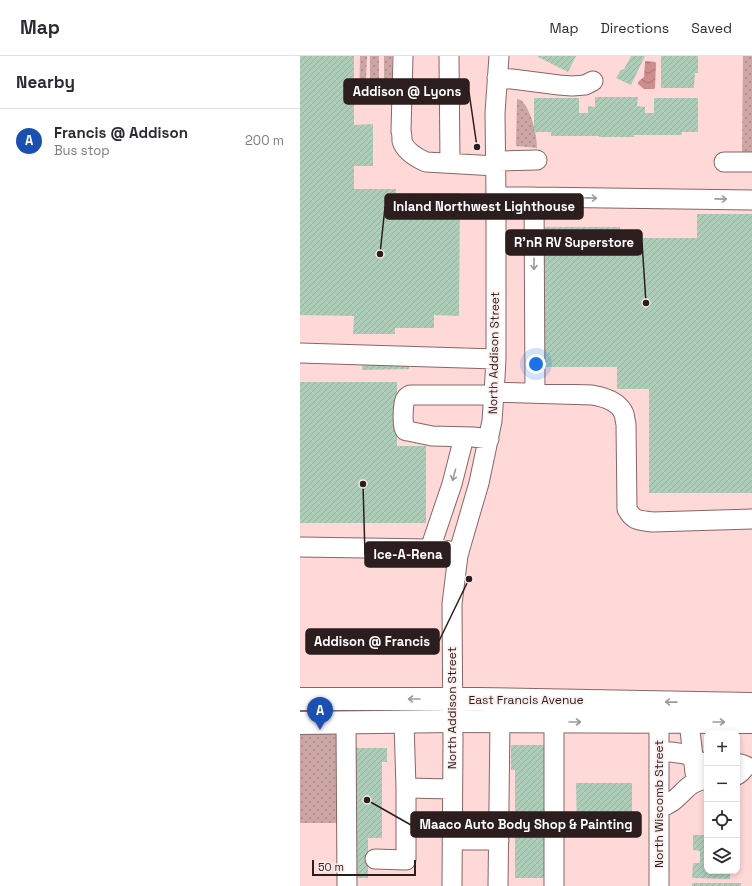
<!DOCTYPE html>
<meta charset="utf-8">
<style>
body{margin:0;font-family:"Space Grotesk",sans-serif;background:#f7f7f7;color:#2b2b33}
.controls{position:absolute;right:12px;bottom:12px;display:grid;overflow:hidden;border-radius:8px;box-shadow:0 2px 6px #0003}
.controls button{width:36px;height:36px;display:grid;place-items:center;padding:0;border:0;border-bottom:1px solid #e1e1e2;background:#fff;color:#2b2b33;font:20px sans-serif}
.scale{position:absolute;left:12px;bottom:10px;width:104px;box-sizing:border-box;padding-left:4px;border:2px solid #2c1e1e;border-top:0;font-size:11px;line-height:14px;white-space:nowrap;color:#2c1e1e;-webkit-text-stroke:3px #fceceb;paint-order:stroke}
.you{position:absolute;left:236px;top:308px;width:14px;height:14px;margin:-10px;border:3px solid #fff;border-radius:50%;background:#1a73e8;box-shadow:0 0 0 6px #1a73e833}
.badge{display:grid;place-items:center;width:26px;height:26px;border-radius:50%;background:#1a73e8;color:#fff;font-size:13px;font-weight:700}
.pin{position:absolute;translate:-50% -33px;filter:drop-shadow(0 1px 2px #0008)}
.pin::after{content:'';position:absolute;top:21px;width:14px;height:12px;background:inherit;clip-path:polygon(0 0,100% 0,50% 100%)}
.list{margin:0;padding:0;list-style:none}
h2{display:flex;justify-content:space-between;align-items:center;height:52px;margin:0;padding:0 16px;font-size:17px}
h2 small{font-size:13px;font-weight:400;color:#7c7c81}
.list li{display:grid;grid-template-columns:26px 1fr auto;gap:12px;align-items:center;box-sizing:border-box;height:64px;padding:0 16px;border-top:1px solid #e1e1e2}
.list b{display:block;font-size:15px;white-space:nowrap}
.list p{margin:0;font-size:13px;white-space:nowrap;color:#7c7c81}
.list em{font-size:13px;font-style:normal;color:#7c7c81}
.icon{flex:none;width:22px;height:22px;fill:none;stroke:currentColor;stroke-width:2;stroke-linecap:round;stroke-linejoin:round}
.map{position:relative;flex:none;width:452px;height:830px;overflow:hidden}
header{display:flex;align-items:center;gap:24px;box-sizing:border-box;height:56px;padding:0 20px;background:#fff;border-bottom:1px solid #e1e1e2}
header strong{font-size:19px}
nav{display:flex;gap:22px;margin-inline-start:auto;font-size:14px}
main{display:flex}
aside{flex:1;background:#fff}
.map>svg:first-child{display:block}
</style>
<header>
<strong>Map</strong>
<nav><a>Map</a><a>Directions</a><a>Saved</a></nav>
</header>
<main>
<aside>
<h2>Nearby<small></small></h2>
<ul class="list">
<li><span class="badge" style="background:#1a4fb4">A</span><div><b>Francis @ Addison</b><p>Bus stop</p></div><em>200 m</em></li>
</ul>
</aside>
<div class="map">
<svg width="452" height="830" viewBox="0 0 452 830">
<defs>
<pattern id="grass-dots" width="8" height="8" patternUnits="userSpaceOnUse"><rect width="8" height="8" fill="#cca5a5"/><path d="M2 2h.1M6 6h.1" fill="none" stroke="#a68686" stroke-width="1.8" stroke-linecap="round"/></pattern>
<pattern id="water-waves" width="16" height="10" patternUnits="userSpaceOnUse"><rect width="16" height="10" fill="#cc8d8d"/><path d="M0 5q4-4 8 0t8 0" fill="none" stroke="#a67373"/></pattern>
<pattern id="building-hatch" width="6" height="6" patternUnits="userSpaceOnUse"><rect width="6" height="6" fill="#aecdb9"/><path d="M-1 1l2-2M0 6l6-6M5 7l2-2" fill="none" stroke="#96b09f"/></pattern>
</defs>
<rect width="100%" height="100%" fill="#ffd8d7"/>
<path fill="url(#grass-dots)" d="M60 0H67L66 23 62 24V33H67V43H59Z
M70 0H79V40H70V33H74V24H70Z
M84 0H92V42L84 47Z
M443 0H452V98H442Z
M217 43 221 44C231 54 237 77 237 92L216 90Z
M48 674 50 767H0V675Z"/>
<path fill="url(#water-waves)" d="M346 5 355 6 356 7 355 32 354 33H344L338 28V26L344 21 345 6Z"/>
<path fill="url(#building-hatch)" d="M0 0H54V69L73 68V110H54V133H96V137H160L159 260 134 259V272H95V278H53L54 260 0 259Z
M238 0H276L268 16 238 1Z
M331 0H345L331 29 316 22 321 14 324 13Z
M361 0H398V17H395L394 32H361Z
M295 41H338L337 50 345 51V57H354V42H398V76H382V79H334V81H299V80H251V76H234V42H279V57H288V50L295 51Z
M397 158H452V437H349V333H317V311H239V171H320V182H397Z
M108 303 109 313 62 314V304Z
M0 326H97V390H126V467H0Z
M211 689H248V822H215V714H211Z
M53 692H87V706H82V782H68V822H52Z
M276 727H332V775L277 776Z
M393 779H407V815H430V823L392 822 393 807H400V795L393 794Z
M392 827H441V830H392Z"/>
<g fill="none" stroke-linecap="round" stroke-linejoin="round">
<defs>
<path id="minor" d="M103 0 101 75C102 78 102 82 102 85 105 95 117 102 126 106L196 110
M149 0 150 107
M197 22 212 23 259 29 272 30 285 29 293 25
M196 105 237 104
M424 106H452
M196 141H234L452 144
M234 141 235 337
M0 297 196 303
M194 336 292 339C304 341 319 345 324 358 325 361 325 365 326 368L327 453C334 466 340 464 353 466L452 463
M189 383 173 381 132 380 108 375C107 375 106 375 105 374 102 370 103 349 105 344 107 340 107 341 110 339H194
M0 491 130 493H140L159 497
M130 493 152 428 164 381
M46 666 47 830
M104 666 106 732
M359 666V830
M389 666 395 717 399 724
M359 695 371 696 385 698 392 701 400 706 407 707
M437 708H441L446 710 441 716 437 719
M359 753C364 750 369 748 373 745 387 734 388 726 407 723
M152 784H199
M75 803 106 804V732L152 733
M152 830 153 685 152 548 158 499 179 427 192 365 195 321 196 303V141L195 57 199 0
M198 830 200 665
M254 830V666"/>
<path id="major" d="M0 643H179L452 648
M0 667 152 665 452 666"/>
</defs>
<use href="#minor" stroke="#876666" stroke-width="21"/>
<use href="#major" stroke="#876666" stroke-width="24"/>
<use href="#minor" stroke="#fff" stroke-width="19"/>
<use href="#major" stroke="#fff" stroke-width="22"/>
</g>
<defs><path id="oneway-shaft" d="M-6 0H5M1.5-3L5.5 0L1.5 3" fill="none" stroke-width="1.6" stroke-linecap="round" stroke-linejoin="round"/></defs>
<g stroke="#a09a9a">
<use href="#oneway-shaft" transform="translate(291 142) rotate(1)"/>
<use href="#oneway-shaft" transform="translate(421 143) rotate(1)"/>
<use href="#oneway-shaft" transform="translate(234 208) rotate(90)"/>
<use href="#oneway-shaft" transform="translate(154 419) rotate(105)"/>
<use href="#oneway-shaft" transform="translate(114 643) rotate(180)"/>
<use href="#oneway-shaft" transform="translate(371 646) rotate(-179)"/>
<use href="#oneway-shaft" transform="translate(275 666)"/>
<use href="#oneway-shaft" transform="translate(419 666)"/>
</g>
<g text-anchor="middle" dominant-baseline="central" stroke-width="3" stroke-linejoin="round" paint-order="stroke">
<g font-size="12" fill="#2c1e1e" stroke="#fceceb">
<text transform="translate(194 297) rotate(-89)">North Addison Street</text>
<text x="226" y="644">East Francis Avenue</text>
<text transform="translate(152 652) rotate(-90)">North Addison Street</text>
<text transform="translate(359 748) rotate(-90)">North Wiscomb Street</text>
</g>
</g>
<path fill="none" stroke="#2c1e1e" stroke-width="1.5" d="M177 91L169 36M80 198L85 151M346 247L342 186M63 428L65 499M169 523L139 585M67 744L111 769"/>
<g fill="#2c1e1e" stroke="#fceceb" stroke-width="1.5">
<circle cx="177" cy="91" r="4"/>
<circle cx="80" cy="198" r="4"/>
<circle cx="346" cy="247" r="4"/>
<circle cx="63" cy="428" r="4"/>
<circle cx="169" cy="523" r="4"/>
<circle cx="67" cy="744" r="4"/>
</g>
<g fill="#2c1e1e" stroke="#2c1e1e" stroke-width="1.5">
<rect x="44" y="23" width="125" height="25" rx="4"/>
<rect x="85" y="138" width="198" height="25" rx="4"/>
<rect x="206" y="174" width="136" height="25" rx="4"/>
<rect x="65" y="486" width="85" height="25" rx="4"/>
<rect x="6" y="573" width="133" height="25" rx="4"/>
<rect x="111" y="756" width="230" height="25" rx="4"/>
</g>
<g font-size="13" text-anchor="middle" font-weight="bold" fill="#fff">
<text x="107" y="40">Addison @ Lyons</text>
<text x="184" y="155">Inland Northwest Lighthouse</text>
<text x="274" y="191">R'nR RV Superstore</text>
<text x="108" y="503">Ice-A-Rena</text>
<text x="72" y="590">Addison @ Francis</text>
<text x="226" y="773">Maaco Auto Body Shop &amp; Painting</text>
</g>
</svg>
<div class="controls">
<button>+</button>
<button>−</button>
<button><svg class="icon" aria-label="locate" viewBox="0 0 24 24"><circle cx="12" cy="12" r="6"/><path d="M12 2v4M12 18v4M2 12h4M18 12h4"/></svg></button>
<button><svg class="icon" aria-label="layers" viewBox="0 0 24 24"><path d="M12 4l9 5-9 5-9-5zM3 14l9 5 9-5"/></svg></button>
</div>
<div class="scale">50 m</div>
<div class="you"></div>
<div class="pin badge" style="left:20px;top:674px;background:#1a4fb4">A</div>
</div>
</main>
